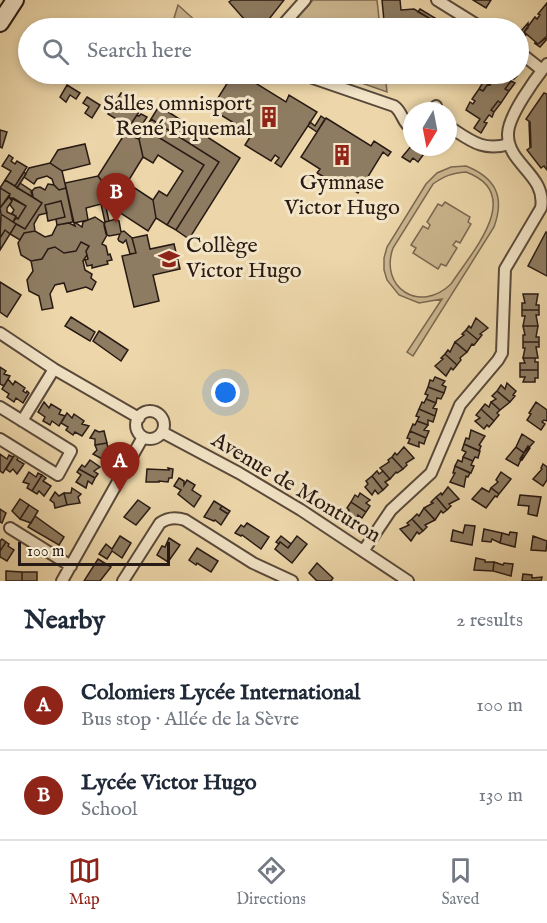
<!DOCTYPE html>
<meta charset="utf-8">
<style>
body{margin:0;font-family:"IM FELL English",serif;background:#f6f6f7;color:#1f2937}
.compass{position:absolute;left:403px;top:102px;width:54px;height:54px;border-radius:50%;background:#fff;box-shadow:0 3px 9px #0003;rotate:190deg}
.scale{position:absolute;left:18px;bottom:15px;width:152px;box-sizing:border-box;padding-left:6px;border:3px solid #281a14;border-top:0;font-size:16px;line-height:21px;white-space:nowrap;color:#281a14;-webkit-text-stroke:4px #f3e5c8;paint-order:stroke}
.you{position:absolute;left:226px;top:393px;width:21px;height:21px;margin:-15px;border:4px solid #fff;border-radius:50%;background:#1a73e8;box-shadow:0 0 0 9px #1a73e833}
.badge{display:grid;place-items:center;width:39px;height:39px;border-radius:50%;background:#8f2418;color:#fff;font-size:20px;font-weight:700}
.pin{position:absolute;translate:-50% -50px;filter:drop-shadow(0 2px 3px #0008)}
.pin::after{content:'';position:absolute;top:32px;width:21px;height:18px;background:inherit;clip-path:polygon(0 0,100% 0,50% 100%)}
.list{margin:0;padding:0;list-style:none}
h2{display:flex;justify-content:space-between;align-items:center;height:78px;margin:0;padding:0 24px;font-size:26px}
h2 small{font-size:20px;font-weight:400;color:#747a83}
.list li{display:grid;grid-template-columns:39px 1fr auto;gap:18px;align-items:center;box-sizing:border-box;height:90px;padding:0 24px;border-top:2px solid #e0e1e3}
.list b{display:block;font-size:22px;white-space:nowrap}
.list p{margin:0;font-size:20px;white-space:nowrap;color:#747a83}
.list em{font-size:20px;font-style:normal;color:#747a83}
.icon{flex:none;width:33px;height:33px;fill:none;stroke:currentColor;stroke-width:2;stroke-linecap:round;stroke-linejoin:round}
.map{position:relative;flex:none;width:547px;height:581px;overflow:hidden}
.search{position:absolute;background:#fff;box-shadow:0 3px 9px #0003;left:18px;right:18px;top:18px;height:66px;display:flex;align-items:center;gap:15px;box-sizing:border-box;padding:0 21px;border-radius:33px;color:#747a83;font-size:22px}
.sheet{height:258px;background:#fff}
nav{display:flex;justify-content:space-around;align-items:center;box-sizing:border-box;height:84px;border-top:2px solid #e0e1e3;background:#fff;font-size:16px;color:#747a83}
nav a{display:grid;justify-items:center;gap:3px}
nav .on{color:#8f2418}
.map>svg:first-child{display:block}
</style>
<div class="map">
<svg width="547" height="581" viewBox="0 0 547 581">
<rect width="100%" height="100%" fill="#edd7aa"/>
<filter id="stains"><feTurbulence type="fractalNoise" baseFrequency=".00333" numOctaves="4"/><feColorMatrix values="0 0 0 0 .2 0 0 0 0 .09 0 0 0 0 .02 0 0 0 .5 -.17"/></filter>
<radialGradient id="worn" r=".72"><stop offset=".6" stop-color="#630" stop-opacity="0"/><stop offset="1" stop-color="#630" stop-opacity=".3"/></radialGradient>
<path fill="#ccb790" stroke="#7a6852" stroke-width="1.5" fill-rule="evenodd" d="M313 0H377L380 28H288Z
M178 5 198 23 196 26 174 18Z
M336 74H385L387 92Z
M466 166C496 178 505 197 494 227L413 356 407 352 442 299 419 303 399 295 387 280 384 270V258L387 247 426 184 437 173 451 167ZM466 172C526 194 471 253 451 284 420 314 379 288 393 248L433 184C444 176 452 173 466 172Z
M445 202 470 217 468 222 471 224 460 243 456 241 453 245 457 248 446 266 441 264 438 269 413 253 416 248 411 245 423 226 428 229 430 225 427 222 438 204 442 206Z"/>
<path fill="#8e7c62" stroke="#281a14" stroke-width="1.5" d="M232 0H284L262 28H252L229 2Z
M382 0H400L401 10 414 9 434 21 435 18 439 21 438 24 445 28H407V25L404 26V28H385L387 27V21H384Z
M473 0H491L486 8Z
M547 3V36L538 44 524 32 535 17 537 19 540 15 538 14Z
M420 9 435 18 434 21 418 12Z
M528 23V28L524 32 526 36 521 31Z
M546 38 547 39 540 47 534 43 538 44Z
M233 74H241L286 102 289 95 317 112 281 167 275 163 279 158 275 155 271 161 245 145 252 134 211 109Z
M388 74H409L410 80 389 82Z
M482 74H515L517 76 514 79 510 77 509 79 511 81 505 89 509 91 501 103 498 101 491 110 494 112 492 117 489 115 484 122 487 123 481 133 474 128 480 119 466 110 470 102 473 104 475 101 472 99 479 89 483 91 488 84 490 85 493 81Z
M486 77 493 81 490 85 488 84 483 91 479 89Z
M511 81 515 83 509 91 505 89Z
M67 85 80 93 76 99 70 95 66 102 60 97Z
M121 93 143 106 129 127 108 114Z
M544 93 547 94V170L544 166 541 168 527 150 531 147 530 122 526 119Z
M87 97 100 105 92 118 85 113 89 107 83 103Z
M498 101 501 103 494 112 491 110Z
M159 106 240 158 189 239 176 230 219 162 151 119Z
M141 114 147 117 141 126 145 129 139 139 136 138 139 133 129 127 137 115 139 116Z
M321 116 325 119 317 132 308 126 310 122 315 126Z
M326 118 371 146 374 141 391 152 388 156 383 152 358 193 339 181 337 185 327 177 326 178 317 173 320 169 301 157Z
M151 119 219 162 176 230 167 225 204 165 145 129Z
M529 122H530L531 147H530Z
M129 127 139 133 136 138 139 139 143 157 127 183 153 200 156 218 148 231 105 203 107 188 98 176Z
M145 129 204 165 167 225 156 218 153 200 159 191 167 196 183 171 158 155 153 163 143 157 139 139Z
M0 130 7 132 2 148 0 147Z
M85 144 90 164 62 171 50 163 58 150Z
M412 145V147H422L426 151 418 162 413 158 410 162 402 157Z
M9 155 13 158 11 161 15 164 17 161 27 167 15 186 5 180 11 171 2 166Z
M50 163 62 171 66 188 59 190 54 185 52 179 47 176 37 179 34 184 24 177 29 168Z
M24 172 26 174 17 188 15 186Z
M98 176 107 188 105 203 86 208 88 220 74 223 65 183Z
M5 180 42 203 25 229 13 222 16 218 18 219 26 206 9 197 10 194 0 188Z
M20 183 32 191 33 197 17 188Z
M48 184 54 185 59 190 66 188 73 222 57 225 56 219 65 217 61 201 45 205 47 213 39 215 34 224 35 231 24 233 20 240 10 234 16 224 25 229 42 203 33 197 31 192 35 188 40 187 45 190Z
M0 188 10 194 0 208Z
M9 197 12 201 7 208V212L16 216 13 222 1 214 0 208Z
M13 198 26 206 18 219 12 213 14 210 10 205Z
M61 201 65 217 48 221 45 205Z
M105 203 109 221 105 222 101 204Z
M1 214 16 224 10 234 5 230 0 238Z
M95 217 104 223 107 235 102 244 106 246 108 255 110 254 112 260 107 261 108 264 92 268V265L87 266 85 260 88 259 86 251 89 246 81 242 76 251 64 253 55 247 48 249 42 259 31 261 21 255 18 243 24 233 35 231 45 237 52 235 57 225 69 223 75 226 74 223H76L82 227 83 222Z
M116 219 119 221 121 232 124 231 132 238 136 253 130 254 126 240 123 243 119 241 118 239 120 234 109 236 106 234 104 225 105 222Z
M5 230 10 234 0 250V238Z
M546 232 547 233V276L528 266Z
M147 235 150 249 174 244 180 269 153 275 159 301 134 307 122 256 136 253 132 238Z
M81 242 89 246 86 251 87 255 83 261 85 270 92 274 91 278 96 282 92 290 86 287 67 292 64 283 55 285 50 294 53 308 42 310 39 296 29 291 27 280 33 271 31 261 42 259 48 249 55 247 64 253 76 251Z
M0 282 21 295 7 317 0 312Z
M523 294H538L536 305H539V310H522V303H525Z
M522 310H539V315H536L538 326H523L525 316H522Z
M71 317 95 332 90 341 65 326Z
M476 318 488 328 480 334 482 335 478 340 466 330 469 326 471 328Z
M523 326H538L536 337H539V342H523V335H525Z
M466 330 478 340 474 345 472 344 467 352 455 342 464 335 462 334Z
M99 331 128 350 121 361 93 341Z
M455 342 467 352 460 358 461 360 457 365 445 354 448 350 450 352Z
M523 342H539V347H536L538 358H523L525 348H523Z
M445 354 457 365 453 370 451 368 446 376 435 366 443 359 441 358Z
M523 358H535V362H538V370H520V363H525Z
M0 367 6 371 4 374 10 376 4 386 0 384Z
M520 370H538V378H535V382H523L525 377H520Z
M435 377 445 381 442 385 446 387 444 393 428 387 430 380 433 381Z
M8 379 13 385 15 381 25 388 23 391 26 393 27 391 29 393 23 403 16 398 14 402 7 397 9 394 2 389Z
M507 383 516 391 513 395 515 396 510 402 497 391 501 385 505 389Z
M428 387 444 393 441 399 437 398 436 403 426 399 428 395 425 394Z
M497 391 510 402 500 410 491 402 496 399 492 396Z
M426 399 436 403 433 408 437 409 435 416 419 409 422 402 424 403Z
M44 402 49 408 51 404 61 410 59 414 65 416 59 426 52 421 50 425 43 421 45 417 38 412Z
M491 402 500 410 497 413 499 415 494 421 481 409 485 404 489 407Z
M536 402 547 410V421L544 420 542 422 545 424 541 430 527 420 531 414 529 413Z
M419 409 435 416 433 422 428 420V425L417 421 419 417 416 416Z
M481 409 494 421 489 427 487 425 484 429 475 421 480 418 476 415Z
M67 413 72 418 74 414 84 421 82 424 89 426 82 436 75 432 73 435 66 430 68 427 61 423Z
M417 421 428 425 424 430 429 431 426 438 410 431 413 424 415 425Z
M95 430 99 432 104 431 107 443 95 445V439L90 438Z
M471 430 485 436 479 445 481 446 479 451 464 444 466 438 469 439Z
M410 431 426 438 424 444 419 442V447L408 443 410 439 407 438Z
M522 434 534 442 524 453 516 447Z
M107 443 109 455 102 459 93 454 97 450 95 445Z
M464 444 480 451 478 458 475 457 473 461 463 457 466 452 462 450Z
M528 446 530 448 522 460 520 459Z
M404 447 414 458 406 463 407 465 403 469 392 457 395 453 397 455Z
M516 447 524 453 518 466 506 459Z
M0 454 7 459 9 455 13 457 3 473 0 471Z
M15 454 19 456 17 460 24 464 17 474 13 469 10 472 6 469Z
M392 457 403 469 397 473 396 472 390 479 380 468 389 462 388 460Z
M463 457 473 461 471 465 474 466 471 473 455 466 458 460 462 462Z
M90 460 100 467 94 471 98 474 95 478 79 469 82 465 85 467Z
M543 464 547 467V480L543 486 533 479 542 469 541 468Z
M455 466 470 473 468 477 466 476 464 487 450 482 455 473H453Z
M168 468 173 469 172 478H169L168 482 159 481V482H146L147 469 169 470Z
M79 469 95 478 92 484 88 481 86 488 76 482 81 475 77 472Z
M377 471 379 474 383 471 390 479 385 482 388 485 383 490 372 476Z
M29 472 36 477 38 473 42 475 32 491 27 488 29 484 23 482Z
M501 472 511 479 499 494 491 488 498 482 496 480Z
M42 475 46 478 43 481 51 486 44 496 39 491 37 494 32 491Z
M372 476 383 490 378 494 375 490 372 495 365 487 368 484 366 481Z
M179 478 184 481V485L187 480 195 485 192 490 201 496 194 507 178 494 181 490 174 486Z
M448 487 459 499 449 504 451 506 447 510 436 497 441 493 442 495Z
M72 488 81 494 78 497 80 503 67 505 64 493H71Z
M482 488 489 492 491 488 499 494 497 497 495 496 486 508 472 499Z
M55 492 59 496 64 493 67 505 55 508 54 503 50 500Z
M360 493 370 500 366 503 370 506 366 512 351 502 355 495 358 497Z
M520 495 541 497 537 516 528 514 529 506 518 505Z
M436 497 447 510 443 513 441 511 435 520 424 508 433 503 431 502Z
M20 499 29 505 20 519 12 511Z
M138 500 150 508 136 525 124 517Z
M214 501 222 506 220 509 228 514 221 525 215 520 214 521 204 517Z
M351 502 366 512 362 518 358 515 356 520 346 514 349 510 347 508Z
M29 505 38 511 31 523 20 519Z
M222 506 230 511 228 514 220 509Z
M424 508 435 520 425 525 427 527 423 531 412 519 417 514 419 516Z
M0 509 6 513 2 523 0 522Z
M35 516 64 537 59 545 28 527Z
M412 519 423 531 419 534 417 532 411 541 400 529 409 525 407 523Z
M247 523 269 537 261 549 242 535 241 536 235 533 241 525 244 527Z
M465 525 475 526 472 545 451 541 453 530 463 533Z
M484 529 502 533 500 543 492 539 491 542 482 541Z
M510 532 517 533 515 547 500 543 502 533 509 535Z
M120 536 131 543 122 558 112 551 107 559 99 554 106 544 112 549Z
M281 536 291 544 288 548 280 542 279 544 276 542Z
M297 536 307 544 292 563 275 549 280 542 288 548Z
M533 536 547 541 546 551 531 550Z
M169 538 180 545 168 562 157 555 162 546 165 547Z
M2 539 6 542 0 551V541Z
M6 542 9 544 8 546 14 550 7 561 0 557V551Z
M197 548 218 561 211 572 197 563 196 565 189 560Z
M476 558 485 560V562H494L493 571 474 570Z
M98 559 111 567 100 581H84Z
M494 562 503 565 504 563 513 564 511 576 493 571Z
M317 563 333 578 331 581H317L309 573Z
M6 571 22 572V581H6Z
M22 572H37V581H22Z
M523 574 532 575V578L542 577 541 581H522Z"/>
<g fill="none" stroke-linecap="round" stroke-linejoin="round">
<defs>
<path id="street" d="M437 0 482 28
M280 28 305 0
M518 51 542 70
M301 74 394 106C403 112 402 123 412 129
M433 111 436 106
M448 126C470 140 482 152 509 144
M0 333 54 369 139 418
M0 407 71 451 58 475 0 439
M136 425a14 14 0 1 1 28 0a14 14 0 1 1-28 0Z
M22 421 54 369
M162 432 239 473 301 510 408 581
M10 528 71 566
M364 550 391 510 431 473 460 405 498 360 502 353 505 269 541 208C547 175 507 164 508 134 508 116 535 79 547 64
M62 581 143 437
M123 581 160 523C167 518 176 517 185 520L253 563 292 581"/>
<path id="secondary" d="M0 23 15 0"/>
</defs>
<use href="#street" stroke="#59493a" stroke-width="14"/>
<use href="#secondary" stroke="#281a14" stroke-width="20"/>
<use href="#street" stroke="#f3e5c8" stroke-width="10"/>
<use href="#secondary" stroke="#f3e5c8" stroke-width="16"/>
</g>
<defs>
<symbol id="building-bare" viewBox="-9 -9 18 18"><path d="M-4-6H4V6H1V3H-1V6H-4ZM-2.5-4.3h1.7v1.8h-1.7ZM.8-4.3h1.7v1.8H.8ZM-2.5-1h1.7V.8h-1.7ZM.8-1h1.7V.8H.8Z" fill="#8f2418" stroke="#f3e5c8" stroke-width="2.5" paint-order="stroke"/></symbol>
<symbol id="school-bare" viewBox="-9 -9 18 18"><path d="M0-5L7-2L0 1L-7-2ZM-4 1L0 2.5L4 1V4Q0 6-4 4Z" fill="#8f2418" stroke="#f3e5c8" stroke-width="2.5" paint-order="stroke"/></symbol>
</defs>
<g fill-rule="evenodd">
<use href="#building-bare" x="254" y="102" width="30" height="30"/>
<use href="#building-bare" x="327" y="140" width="30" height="30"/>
<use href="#school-bare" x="154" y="244" width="30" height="30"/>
</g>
<g text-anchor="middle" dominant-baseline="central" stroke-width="6" stroke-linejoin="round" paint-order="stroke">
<g font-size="22" fill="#281a14" stroke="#f3e5c8" text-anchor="end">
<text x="252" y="104">Salles omnisport<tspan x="252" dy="25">René Piquemal</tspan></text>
<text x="342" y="183" text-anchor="middle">Gymnase<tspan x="342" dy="25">Victor Hugo</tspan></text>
<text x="186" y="246" text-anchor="start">Collège<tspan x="186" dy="25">Victor Hugo</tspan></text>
</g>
<g font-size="22" fill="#281a14" stroke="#f3e5c8">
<text transform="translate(296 488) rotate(31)">Avenue de Monturon</text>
</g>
</g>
<rect width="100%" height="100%" filter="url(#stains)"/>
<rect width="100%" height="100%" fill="url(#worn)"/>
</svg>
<svg class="compass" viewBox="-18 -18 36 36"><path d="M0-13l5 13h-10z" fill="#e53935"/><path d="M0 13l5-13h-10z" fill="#747a83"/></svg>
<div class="scale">100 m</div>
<div class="you"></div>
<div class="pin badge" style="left:120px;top:492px">A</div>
<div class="pin badge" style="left:116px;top:223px">B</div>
<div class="search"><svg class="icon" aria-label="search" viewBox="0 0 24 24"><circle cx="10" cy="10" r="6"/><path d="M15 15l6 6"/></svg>Search here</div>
</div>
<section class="sheet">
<h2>Nearby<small>2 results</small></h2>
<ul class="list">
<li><span class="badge">A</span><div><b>Colomiers Lycée International</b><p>Bus stop · Allée de la Sèvre</p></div><em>100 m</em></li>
<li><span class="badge">B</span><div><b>Lycée Victor Hugo</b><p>School</p></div><em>130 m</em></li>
</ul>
</section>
<nav>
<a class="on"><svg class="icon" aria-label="map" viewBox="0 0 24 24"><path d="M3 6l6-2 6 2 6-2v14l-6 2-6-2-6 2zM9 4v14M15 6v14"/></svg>Map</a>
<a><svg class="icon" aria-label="directions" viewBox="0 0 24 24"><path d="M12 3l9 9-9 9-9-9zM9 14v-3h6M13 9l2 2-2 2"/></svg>Directions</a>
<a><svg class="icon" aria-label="saved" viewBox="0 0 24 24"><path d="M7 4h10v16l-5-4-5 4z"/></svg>Saved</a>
</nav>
